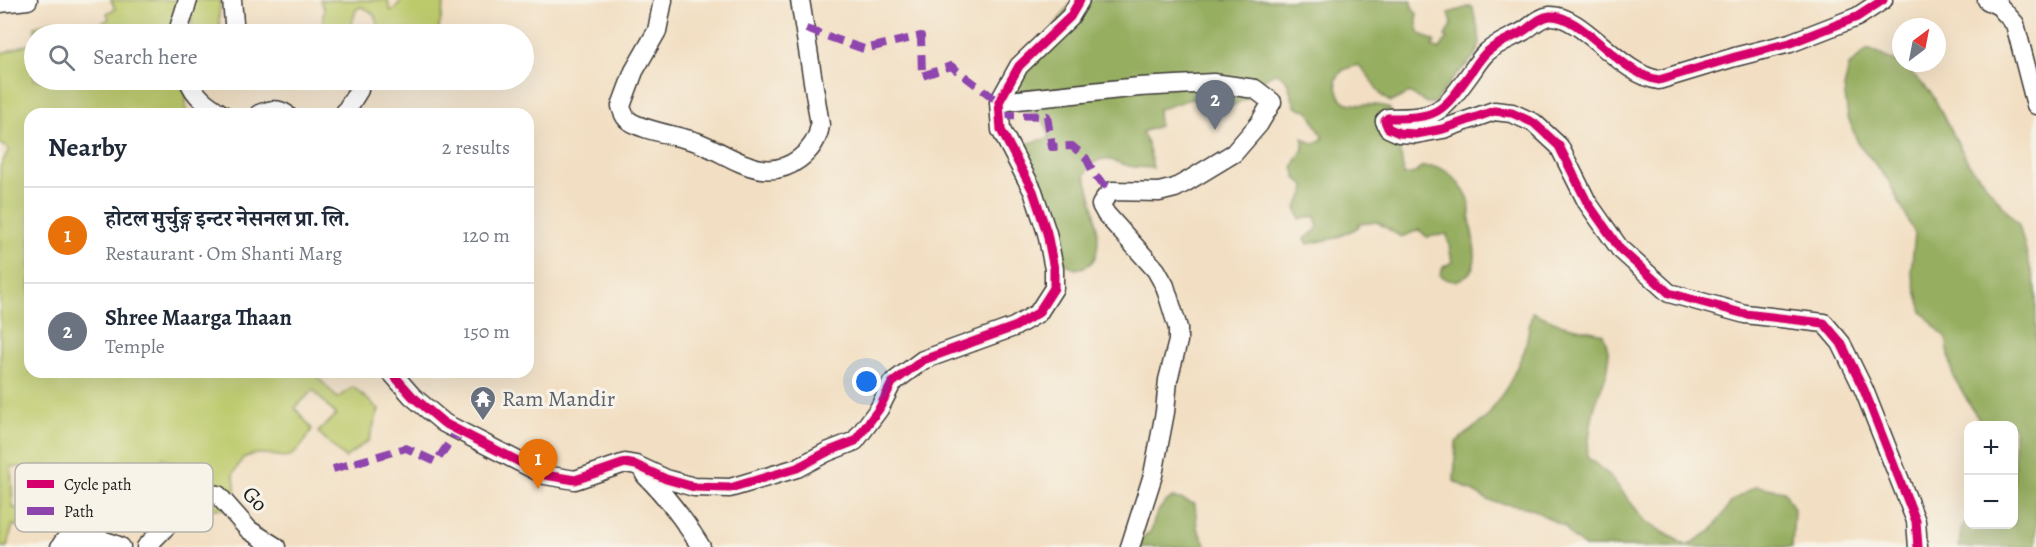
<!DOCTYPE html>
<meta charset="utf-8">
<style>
body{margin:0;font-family:Alegreya,"Noto Serif Devanagari",serif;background:#f6f6f7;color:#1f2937}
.controls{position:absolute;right:18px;bottom:18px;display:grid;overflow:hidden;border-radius:12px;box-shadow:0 6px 24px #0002}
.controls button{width:54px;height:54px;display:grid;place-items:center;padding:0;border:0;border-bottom:2px solid #e0e1e3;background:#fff;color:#1f2937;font:30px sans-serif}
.compass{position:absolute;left:1892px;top:18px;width:54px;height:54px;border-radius:50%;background:#fff;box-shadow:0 6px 24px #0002;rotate:32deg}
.you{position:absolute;left:867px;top:382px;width:21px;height:21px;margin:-15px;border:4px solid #fff;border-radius:50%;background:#1a73e8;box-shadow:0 0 0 9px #1a73e833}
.badge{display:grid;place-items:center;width:39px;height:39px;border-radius:50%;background:#c8321e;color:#fff;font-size:20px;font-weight:700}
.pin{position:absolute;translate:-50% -50px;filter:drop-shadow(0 2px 3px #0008)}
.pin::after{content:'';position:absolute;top:32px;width:21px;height:18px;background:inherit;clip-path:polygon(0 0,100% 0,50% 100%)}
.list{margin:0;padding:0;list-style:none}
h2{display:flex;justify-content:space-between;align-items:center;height:78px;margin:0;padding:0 24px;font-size:26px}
h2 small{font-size:20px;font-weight:400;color:#747a83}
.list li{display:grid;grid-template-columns:39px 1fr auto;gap:18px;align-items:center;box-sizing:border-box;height:96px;padding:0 24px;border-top:2px solid #e0e1e3}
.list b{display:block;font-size:22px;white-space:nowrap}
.list p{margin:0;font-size:20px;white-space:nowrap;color:#747a83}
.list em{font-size:20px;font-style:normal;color:#747a83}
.icon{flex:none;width:33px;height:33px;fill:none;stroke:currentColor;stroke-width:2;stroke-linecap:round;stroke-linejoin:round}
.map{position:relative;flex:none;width:2036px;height:547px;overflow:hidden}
.search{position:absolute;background:#fff;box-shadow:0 6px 24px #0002;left:24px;top:24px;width:510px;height:66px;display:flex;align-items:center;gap:15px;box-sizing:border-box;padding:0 21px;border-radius:33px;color:#747a83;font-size:22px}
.panel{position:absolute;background:#fff;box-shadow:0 6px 24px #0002;left:24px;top:108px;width:510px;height:270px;border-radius:18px}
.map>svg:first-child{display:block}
</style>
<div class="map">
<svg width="2036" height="547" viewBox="0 0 2036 547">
<rect width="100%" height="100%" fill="#f7f3e8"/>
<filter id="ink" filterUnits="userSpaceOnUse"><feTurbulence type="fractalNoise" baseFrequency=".0167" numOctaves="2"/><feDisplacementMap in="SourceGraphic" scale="12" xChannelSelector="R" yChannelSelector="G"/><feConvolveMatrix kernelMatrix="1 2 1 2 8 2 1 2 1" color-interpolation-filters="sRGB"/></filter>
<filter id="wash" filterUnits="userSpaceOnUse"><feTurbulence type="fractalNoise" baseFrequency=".008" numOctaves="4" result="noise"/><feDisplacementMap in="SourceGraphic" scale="24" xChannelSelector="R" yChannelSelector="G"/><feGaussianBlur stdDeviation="1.35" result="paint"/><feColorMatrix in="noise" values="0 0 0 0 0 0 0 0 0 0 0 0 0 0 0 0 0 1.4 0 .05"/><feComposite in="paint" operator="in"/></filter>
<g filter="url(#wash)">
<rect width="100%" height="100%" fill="#f2dfc3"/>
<path fill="#bdca6c" stroke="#6c7344" stroke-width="1.5" d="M111 0H220L219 21 223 34H191L192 20 181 17 177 34H94L92 28 109 19 107 13 115 9Z
M320 0H388L390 10 392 11 402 0H444V4L439 28 435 34H380C378 21 375 10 360 7L356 10 349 34H321L324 9Z
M53 21 60 34H35V27Z
M34 44V80H181L186 94V114H30V372H189L213 375 214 372H321L317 376 337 398 353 387 379 409 369 440 345 458 318 432 336 415 313 390 295 408 312 429C285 480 280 442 243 458L233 474C237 490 237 496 225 509H215L208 501 196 479 163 458 146 482 172 500C162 513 154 530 138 532L87 512C77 511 69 519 59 517L54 506 47 467H11L13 508 34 507 39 517 31 530 13 525 7 547H0V167L9 149 0 144V54L22 46Z"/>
<path fill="#96ae60" stroke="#59653e" stroke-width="1.5" d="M1073 0H1412V7L1417 14V28L1421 34 1435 42 1432 46 1439 50 1447 38 1445 36 1452 24 1449 13 1471 6 1473 8C1474 20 1482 33 1479 46 1476 57 1466 65 1458 73 1449 82 1442 93 1434 103H1427L1409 93 1391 102C1377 97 1373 76 1358 65L1343 70 1336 79C1338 110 1354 104 1375 105 1380 105 1386 107 1390 109L1400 138 1399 151 1401 156 1404 175 1416 173 1421 167C1440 166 1448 169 1460 185 1462 189 1466 193 1468 197 1471 205 1469 216 1471 225 1473 243 1483 269 1461 279 1453 283 1446 280 1440 275L1443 267 1452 262 1447 234 1427 237 1419 230 1401 237 1377 222 1359 224V227L1336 238 1308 244 1305 239 1318 228 1315 216 1300 219 1296 208 1304 194 1305 186 1296 178 1293 166 1303 149V138L1314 144 1323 138 1308 110 1298 108 1295 106 1287 81 1278 73C1261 75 1260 89 1248 98 1242 102 1232 105 1225 109 1213 105 1199 97 1187 100 1177 103 1168 108 1158 109L1159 126 1142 132 1148 145 1153 168C1146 167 1137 168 1129 166 1110 160 1096 151 1085 175 1091 194 1106 246 1092 262 1087 267 1082 268 1075 269L1064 262 1051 211 1023 153 1024 144 1050 138C1043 111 1038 115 1013 108L1015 92 1025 75V67Z
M1868 49 1905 66 1932 94 1969 164 2019 225 2036 289V547H1959L1961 530 1968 519V524H2014V426L1982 425 1953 376 1946 338 1922 312 1911 271 1915 234 1888 180 1858 143 1848 117 1844 88 1849 66Z
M1532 312 1563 325 1603 334C1617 369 1602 378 1594 410 1590 425 1589 441 1587 457L1610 476 1646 522 1687 546 1712 530 1732 501 1756 486 1784 491 1794 509 1792 547H1585L1572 537 1565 527 1530 508 1490 501 1454 481 1456 442 1487 417 1509 384 1525 349Z
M1172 498 1180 499 1195 504 1197 528 1207 547H1138L1139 540 1151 531C1154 518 1160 504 1172 498Z"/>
</g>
<g filter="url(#ink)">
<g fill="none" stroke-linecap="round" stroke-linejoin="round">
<defs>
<path id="street" d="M232 0 235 34
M663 0 657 31 634 71 621 106C622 110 624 116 627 119 638 130 680 136 697 142 730 154 763 186 799 159 811 150 818 140 820 125L800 0
M1883 0 1857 17 1790 43 1735 57 1659 80C1620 75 1582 14 1550 16 1539 17 1531 27 1522 32 1511 38 1497 43 1487 52 1480 58 1475 67 1470 74 1441 114 1438 118 1388 118L1385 121 1388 128 1399 133 1416 134 1443 129 1494 111 1512 113 1534 123 1559 146 1587 202 1620 249 1669 293 1745 314 1824 323 1841 343 1864 390 1916 521 1918 547
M1987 0 1999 6 2015 24 2036 105
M0 3 28 0
M181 34 180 25 188 0
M189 80C194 96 208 105 222 114
M999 102 1139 87 1213 83 1255 89 1272 102 1259 124 1234 153 1186 182 1175 188 1159 192 1112 191 1105 198 1101 205 1106 214 1156 270 1165 286 1178 328V341L1168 380 1165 412 1153 475 1130 547
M259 114C268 110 278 108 286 114
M344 114 359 90 358 80
M391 372 412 396 444 423 545 475 575 480 625 463 636 465 666 479 694 487 730 488 797 468 827 452 855 441 879 409 892 383 923 360 1014 327 1038 313 1054 288V269L1047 233 1033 191 1001 130 999 102 1019 66 1070 17 1080 0
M645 475C667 497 685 521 701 547
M60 547 64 541C88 534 99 538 121 547
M146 547 199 493 218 495 249 530 276 547"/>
</defs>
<use href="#street" stroke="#3c3935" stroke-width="21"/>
<use href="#street" stroke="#fff" stroke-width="18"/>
<path stroke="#8e44ad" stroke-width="8" stroke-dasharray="15 8" stroke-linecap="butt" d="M806 29 864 49 921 36 922 76 951 66 999 102
M1000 115 1047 116 1052 147 1072 146 1086 158 1096 177 1112 191
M333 469 406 448 436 462 455 434 462 437"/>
<defs>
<path id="cycleway" d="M1883 0 1857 17 1790 43 1735 57 1659 80C1620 75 1582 14 1550 16 1539 17 1531 27 1522 32 1511 38 1497 43 1487 52 1480 58 1475 67 1470 74 1441 114 1438 118 1388 118L1385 121 1388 128 1399 133 1416 134 1443 129 1494 111 1512 113 1534 123 1559 146 1587 202 1620 249 1669 293 1745 314 1824 323 1841 343 1864 390 1916 521 1918 547
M391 372 412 396 444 423 545 475 575 480 625 463 636 465 666 479 694 487 730 488 797 468 827 452 855 441 879 409 892 383 923 360 1014 327 1038 313 1054 288V269L1047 233 1033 191 1001 130 999 102 1019 66 1070 17 1080 0"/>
</defs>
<use href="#cycleway" stroke="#f7f3e8" stroke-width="13"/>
<use href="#cycleway" stroke="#d6006c" stroke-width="9"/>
</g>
</g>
<defs>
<symbol id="temple-pin" viewBox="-11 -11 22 30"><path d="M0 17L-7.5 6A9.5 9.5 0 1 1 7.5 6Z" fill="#6b7280" stroke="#f7f3e8"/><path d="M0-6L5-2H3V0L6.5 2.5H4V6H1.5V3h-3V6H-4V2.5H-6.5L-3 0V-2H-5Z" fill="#fff"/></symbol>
</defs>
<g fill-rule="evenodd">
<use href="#temple-pin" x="468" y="384" width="30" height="40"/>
</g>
<g text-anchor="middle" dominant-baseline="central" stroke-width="6" stroke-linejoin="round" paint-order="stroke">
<g font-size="22" fill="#5b616d" stroke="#f7f3e8" text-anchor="start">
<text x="502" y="399">Ram Mandir</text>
</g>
<g font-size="22" fill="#1c1c1c" stroke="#f7f3e8">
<text transform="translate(255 499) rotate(46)">Go</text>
</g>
</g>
<rect x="15" y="463" width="198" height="69" rx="9" fill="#f7f3e8" stroke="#b5b2ab" stroke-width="1.5"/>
<rect x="27" y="480" width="27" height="8" fill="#d6006c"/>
<rect x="27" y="507" width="27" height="8" fill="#8e44ad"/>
<g font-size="16" fill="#1c1c1c">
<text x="64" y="490">Cycle path</text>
<text x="64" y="517">Path</text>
</g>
</svg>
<div class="controls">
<button>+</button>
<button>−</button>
</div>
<svg class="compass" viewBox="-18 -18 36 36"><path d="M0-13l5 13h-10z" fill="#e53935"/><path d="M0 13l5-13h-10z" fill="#747a83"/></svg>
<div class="you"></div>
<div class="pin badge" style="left:538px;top:489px;background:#e8710a">1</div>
<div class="pin badge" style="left:1215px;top:130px;background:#6b7280">2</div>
<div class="search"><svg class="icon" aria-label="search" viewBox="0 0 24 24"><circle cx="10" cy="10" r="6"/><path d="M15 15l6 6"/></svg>Search here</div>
<section class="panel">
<h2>Nearby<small>2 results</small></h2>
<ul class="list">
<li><span class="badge" style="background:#e8710a">1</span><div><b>होटल मुर्चुङ्ग इन्टर नेसनल प्रा. लि.</b><p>Restaurant · Om Shanti Marg</p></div><em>120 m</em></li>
<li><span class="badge" style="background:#6b7280">2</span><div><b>Shree Maarga Thaan</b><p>Temple</p></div><em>150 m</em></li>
</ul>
</section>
</div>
